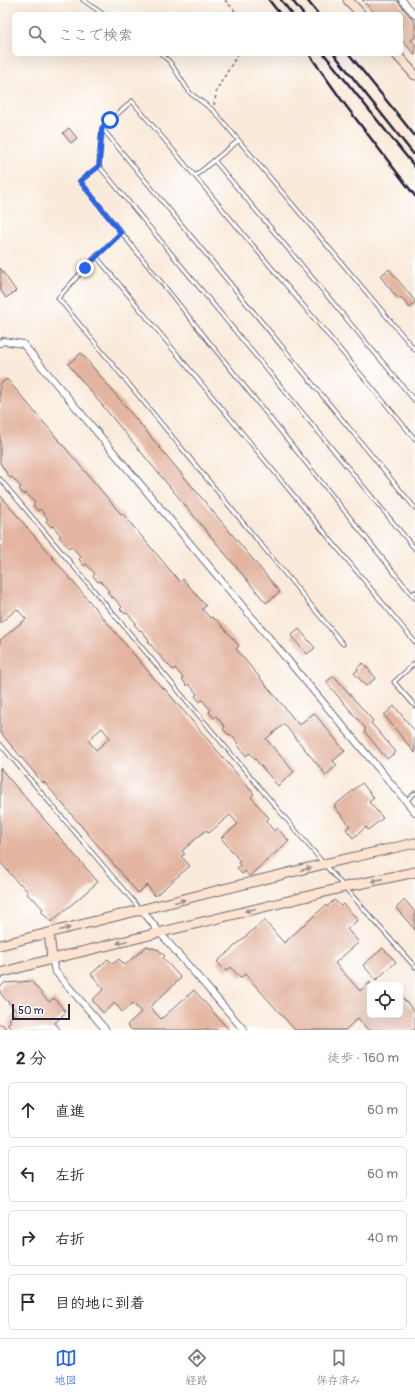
<!DOCTYPE html>
<html lang="ja">
<meta charset="utf-8">
<style>
body{margin:0;font-family:Pangolin,"Klee One",sans-serif;background:#f7f7f7;color:#2b2b33}
.controls{position:absolute;right:12px;bottom:12px;display:grid;overflow:hidden;border-radius:6px;box-shadow:0 4px 16px #0002}
.controls button{width:36px;height:36px;display:grid;place-items:center;padding:0;border:0;border-bottom:1px solid #e1e1e2;background:#fff;color:#2b2b33;font:20px sans-serif}
.scale{position:absolute;left:12px;bottom:10px;width:58px;box-sizing:border-box;padding-left:4px;border:2px solid #22223b;border-top:0;font-size:11px;line-height:14px;white-space:nowrap;color:#22223b;-webkit-text-stroke:3px #fff;paint-order:stroke}
.stop{position:absolute;width:12px;height:12px;margin:-9px;border:3px solid #2563eb;border-radius:50%;background:#fff}
.stop.end{background:#2563eb;border-color:#fff;box-shadow:0 1px 4px #0008}
.list{margin:0;padding:0;list-style:none}
h2{display:flex;justify-content:space-between;align-items:center;height:52px;margin:0;padding:0 16px;font-size:17px}
h2 small{font-size:13px;font-weight:400;color:#7c7c81}
.list li{display:grid;grid-template-columns:26px 1fr auto;gap:12px;align-items:center;box-sizing:border-box;height:56px;margin:0 8px 8px;padding:0 8px;border:1px solid #e1e1e2;border-radius:6px}
.list b{display:block;font-size:15px;white-space:nowrap}
.list em{font-size:13px;font-style:normal;color:#7c7c81}
.icon{flex:none;width:22px;height:22px;fill:none;stroke:currentColor;stroke-width:2;stroke-linecap:round;stroke-linejoin:round}
.map{position:relative;flex:none;width:415px;height:1030px;overflow:hidden}
.search{position:absolute;background:#fff;box-shadow:0 4px 16px #0002;left:12px;right:12px;top:12px;height:44px;display:flex;align-items:center;gap:10px;box-sizing:border-box;padding:0 14px;border-radius:6px;color:#7c7c81;font-size:15px}
.sheet{height:308px;background:#fff}
nav{display:flex;justify-content:space-around;align-items:center;box-sizing:border-box;height:56px;border-top:1px solid #e1e1e2;background:#fff;font-size:11px;color:#7c7c81}
nav a{display:grid;justify-items:center;gap:2px}
nav .on{color:#2563eb}
.map>svg:first-child{display:block}
</style>
<div class="map">
<svg width="415" height="1030" viewBox="0 0 415 1030">
<rect width="100%" height="100%" fill="#fff"/>
<filter id="ink" filterUnits="userSpaceOnUse"><feTurbulence type="fractalNoise" baseFrequency=".025" numOctaves="2"/><feDisplacementMap in="SourceGraphic" scale="8" xChannelSelector="R" yChannelSelector="G"/><feConvolveMatrix kernelMatrix="1 2 1 2 8 2 1 2 1" color-interpolation-filters="sRGB"/></filter>
<filter id="wash" filterUnits="userSpaceOnUse"><feTurbulence type="fractalNoise" baseFrequency=".012" numOctaves="4" result="noise"/><feDisplacementMap in="SourceGraphic" scale="16" xChannelSelector="R" yChannelSelector="G"/><feGaussianBlur stdDeviation="0.9" result="paint"/><feColorMatrix in="noise" values="0 0 0 0 0 0 0 0 0 0 0 0 0 0 0 0 0 1.4 0 .05"/><feComposite in="paint" operator="in"/></filter>
<g filter="url(#wash)">
<rect width="100%" height="100%" fill="#f9eada"/>
<g id="blocks">
<path fill="#e3b49f" fill-rule="evenodd" d="M362 0H396L398 2 415 22V37L411 40 415 44V55L401 39V28L404 25 401 22V14H376Z
M69 128 77 138 71 143 63 133Z
M0 268 16 291 6 298 0 289Z
M389 269 415 301V303L410 308 401 297 398 299 380 276Z
M81 353 280 592 266 603 68 364Z
M7 379 121 514 122 513 180 582 183 579 206 606 202 609 210 618 212 617 215 620 216 619 239 646 236 649 299 725 314 713 345 751 333 761 337 765 326 775 284 724 266 739 294 772 278 786 250 753 246 756 237 744 238 743 230 734 229 735 223 729 225 727 216 716 214 718 209 712 211 710 202 700 200 702 195 696 197 694 189 684 187 686 182 679 183 678 175 668 173 670 157 653 148 641 149 640 141 630 140 631 134 624 136 623 127 613 125 614 120 609 122 607 113 597 112 598 107 592 109 591 100 581 98 582 93 576 95 574 86 564 84 566 79 559 81 557 71 546 69 548 59 537 61 536 53 526 51 527 46 521 48 519 40 509 38 511 33 505 35 503 26 493 24 495 19 489 21 487 12 477 10 478 0 463V384Z
M0 495 163 689 164 688 254 794 251 797 269 818 266 821 274 831 277 828 289 841 249 876 245 871 242 874 237 868 240 866 238 862 240 861 221 838 238 824 230 815 209 833 206 830 182 851 185 854 181 856 190 866 155 896 147 885 138 893 44 782 43 783 0 732V640L26 619 17 609 0 623ZM102 728 110 738 96 750 88 740Z
M299 629 315 648 307 654 291 636Z
M363 663 376 678 366 686 354 673 358 670 357 668Z
M334 676 373 721 371 723 396 752 387 759 364 731 366 729 326 682Z
M394 706 415 731V753L384 715Z
M0 768 98 882 51 922 41 911 43 909 33 898 32 899 27 894 28 892 20 883 19 884 0 862Z
M362 783 374 798 369 802 383 818 368 830 366 827 353 838 346 829 350 826 334 806Z
M334 900 341 906 343 904 358 920 347 929 359 942 335 963 360 991 370 982V1015H400V995L415 1012V1030H368L358 1018 345 1030H295L245 974 240 978 231 967 226 971 217 962 264 920 284 943 326 905 327 907Z
M405 900 415 912V930L396 908Z
M147 946 159 950 165 956 163 958 181 978 150 1007 161 1019 194 990 229 1030H132L127 1025 141 1012 133 1003 122 1012 115 1003 103 1013 92 1000 104 989 91 974 108 959 113 964 119 959 125 965Z
M383 948 396 962 376 980 363 965Z
M31 981 49 1002 54 998 66 1012 55 1023 61 1030H12L7 1024 11 1021 9 1019 17 1012 0 993V987L6 982 7 983Z"/>
</g>
</g>
<g filter="url(#ink)">
<use href="#blocks" fill-opacity="0" stroke="#6d6873" stroke-width="1"/>
<g fill="none" stroke-linecap="round" stroke-linejoin="round">
<defs>
<path id="lane" d="M83 0 103 14
M161 54 170 62 190 93 214 111 415 350
M102 128 99 166 415 549
M214 160 415 401
M99 166 80 181 412 595
M195 176 238 141
M121 233 96 256 415 642
M96 256 58 298 343 644
M415 439 132 101 102 128 415 508
M0 479 324 864 415 967
M415 592 412 595 415 598
M415 663 394 682 415 706
M0 744 140 909
M406 801 415 793"/>
<path id="street" d="M402 0 415 15
M0 343 3 341 23 344 415 812
M142 910 160 933 244 1030
M52 959 55 971 106 1030"/>
<path id="secondary" d="M348 0 361 14
M396 54 415 75
M49 933 52 959
M0 945 324 864 415 843
M0 973 52 959 345 887 415 872
M0 1029 1 1030"/>
</defs>
<use href="#lane" stroke="#6d6873" stroke-width="5"/>
<use href="#street" stroke="#6d6873" stroke-width="8"/>
<use href="#secondary" stroke="#6d6873" stroke-width="11"/>
<path stroke="#6d6873" stroke-width="1.5" stroke-dasharray="3 3" stroke-linecap="butt" d="M225 0 238 14
M214 105 217 89 238 54"/>
<use href="#lane" stroke="#fff" stroke-width="3"/>
<use href="#street" stroke="#fff" stroke-width="6"/>
<use href="#secondary" stroke="#fde4d1" stroke-width="9"/>
<path stroke="#22223b" stroke-width="2.5" d="M269 0 280 14
M281 0 292 14
M292 0 303 14
M307 0 318 14
M309 54 343 102 415 196
M324 54 415 167
M334 54 415 156
M349 54 415 136"/>
</g>
<defs><path id="oneway-solid" d="M-6-.8H1V-3.2L6.5 0L1 3.2V.8H-6Z"/></defs>
<g fill="#9a8d8e">
<use href="#oneway-solid" transform="translate(306 869) rotate(-14)"/>
<use href="#oneway-solid" transform="translate(377 880) rotate(167)"/>
<use href="#oneway-solid" transform="translate(180 901) rotate(-14)"/>
<use href="#oneway-solid" transform="translate(250 910) rotate(166)"/>
<use href="#oneway-solid" transform="translate(65 929) rotate(-14)"/>
<use href="#oneway-solid" transform="translate(122 942) rotate(166)"/>
</g>
</g>
<g fill="none" stroke-linecap="round" stroke-linejoin="round" filter="url(#ink)">
<path stroke="#2563eb" stroke-width="5" d="M85 268 121 233 80 181 99 166 102 128 110 120"/>
</g>
</svg>
<div class="controls">
<button><svg class="icon" aria-label="locate" viewBox="0 0 24 24"><circle cx="12" cy="12" r="6"/><path d="M12 2v4M12 18v4M2 12h4M18 12h4"/></svg></button>
</div>
<div class="scale">50 m</div>
<div class="stop" style="left:110px;top:120px"></div>
<div class="stop end" style="left:85px;top:268px"></div>
<div class="search"><svg class="icon" aria-label="search" viewBox="0 0 24 24"><circle cx="10" cy="10" r="6"/><path d="M15 15l6 6"/></svg>ここで検索</div>
</div>
<section class="sheet">
<h2>2 分<small>徒歩 · 160 m</small></h2>
<ul class="list">
<li><svg class="icon" aria-label="ahead" viewBox="0 0 24 24"><path d="M12 20V5M6 11l6-6 6 6"/></svg><div><b>直進</b></div><em>60 m</em></li>
<li><svg class="icon" aria-label="left" viewBox="0 0 24 24"><path d="M17 20v-9H6M10 6l-5 5 5 5"/></svg><div><b>左折</b></div><em>60 m</em></li>
<li><svg class="icon" aria-label="right" viewBox="0 0 24 24"><path d="M7 20v-9h11M14 6l5 5-5 5"/></svg><div><b>右折</b></div><em>40 m</em></li>
<li><svg class="icon" aria-label="arrive" viewBox="0 0 24 24"><path d="M6 21V4h12l-3 4 3 4H6"/></svg><div><b>目的地に到着</b></div></li>
</ul>
</section>
<nav>
<a class="on"><svg class="icon" aria-label="map" viewBox="0 0 24 24"><path d="M3 6l6-2 6 2 6-2v14l-6 2-6-2-6 2zM9 4v14M15 6v14"/></svg>地図</a>
<a><svg class="icon" aria-label="directions" viewBox="0 0 24 24"><path d="M12 3l9 9-9 9-9-9zM9 14v-3h6M13 9l2 2-2 2"/></svg>経路</a>
<a><svg class="icon" aria-label="saved" viewBox="0 0 24 24"><path d="M7 4h10v16l-5-4-5 4z"/></svg>保存済み</a>
</nav>
